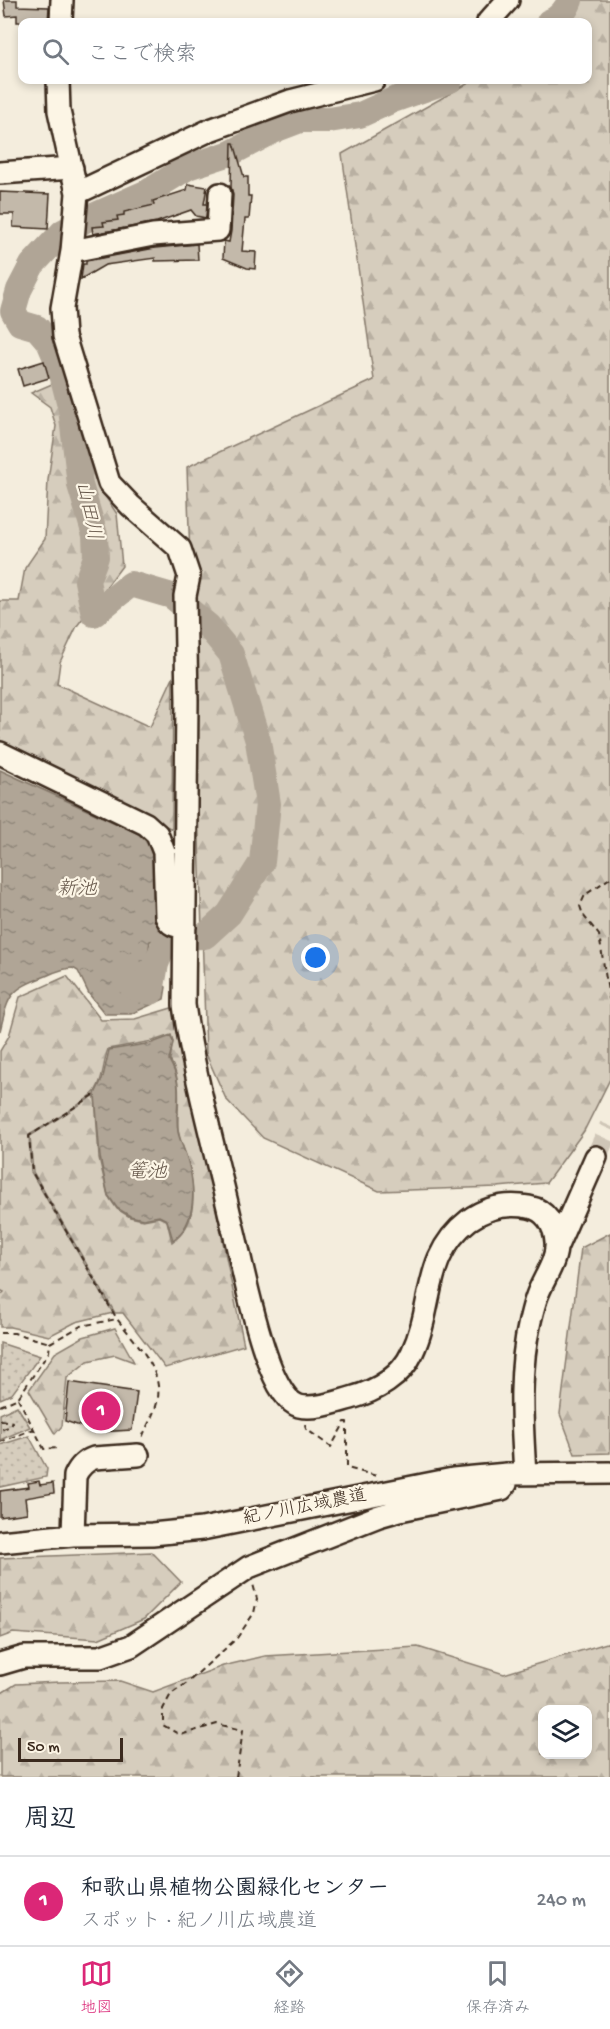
<!DOCTYPE html>
<html lang="ja">
<meta charset="utf-8">
<style>
body{margin:0;font-family:"Gochi Hand","Klee One",sans-serif;background:#f2f2f3;color:#1f2937}
.controls{position:absolute;right:18px;bottom:18px;display:grid;overflow:hidden;border-radius:12px;box-shadow:0 3px 9px #0003}
.controls button{width:54px;height:54px;display:grid;place-items:center;padding:0;border:0;border-bottom:2px solid #e0e1e3;background:#fff;color:#1f2937;font:30px sans-serif}
.scale{position:absolute;left:18px;bottom:15px;width:105px;box-sizing:border-box;padding-left:6px;border:3px solid #3b2a1e;border-top:0;font-size:16px;line-height:21px;white-space:nowrap;color:#3b2a1e;-webkit-text-stroke:4px #fcf5e5;paint-order:stroke}
.you{position:absolute;left:316px;top:958px;width:21px;height:21px;margin:-15px;border:4px solid #fff;border-radius:50%;background:#1a73e8;box-shadow:0 0 0 9px #1a73e833}
.badge{display:grid;place-items:center;width:39px;height:39px;border-radius:50%;background:#db2777;color:#fff;font-size:20px;font-weight:700}
.pin{position:absolute;translate:-50% -50%;border:3px solid #fff;box-shadow:0 2px 6px #0006}
.list{margin:0;padding:0;list-style:none}
h2{display:flex;justify-content:space-between;align-items:center;height:78px;margin:0;padding:0 24px;font-size:26px}
h2 small{font-size:20px;font-weight:400;color:#747a83}
.list li{display:grid;grid-template-columns:39px 1fr auto;gap:18px;align-items:center;box-sizing:border-box;height:90px;padding:0 24px;border-top:2px solid #e0e1e3}
.list b{display:block;font-size:22px;white-space:nowrap}
.list p{margin:0;font-size:20px;white-space:nowrap;color:#747a83}
.list em{font-size:20px;font-style:normal;color:#747a83}
.icon{flex:none;width:33px;height:33px;fill:none;stroke:currentColor;stroke-width:2;stroke-linecap:round;stroke-linejoin:round}
.map{position:relative;flex:none;width:610px;height:1777px;overflow:hidden}
.search{position:absolute;background:#fff;box-shadow:0 3px 9px #0003;left:18px;right:18px;top:18px;height:66px;display:flex;align-items:center;gap:15px;box-sizing:border-box;padding:0 21px;border-radius:12px;color:#747a83;font-size:22px}
.sheet{height:168px;background:#fff}
nav{display:flex;justify-content:space-around;align-items:center;box-sizing:border-box;height:84px;border-top:2px solid #e0e1e3;background:#fff;font-size:16px;color:#747a83}
nav a{display:grid;justify-items:center;gap:3px}
nav .on{color:#db2777}
.map>svg:first-child{display:block}
</style>
<div class="map">
<svg width="610" height="1777" viewBox="0 0 610 1777">
<defs>
<pattern id="forest-firs" width="22" height="20" patternUnits="userSpaceOnUse" patternTransform="scale(1.5)"><rect width="22" height="20" fill="#d6cdbd"/><path d="M5 1l3.5 6h-7zM16 11l3.5 6h-7z" fill="#b9b0a2"/></pattern>
<pattern id="park-dots" width="8" height="8" patternUnits="userSpaceOnUse" patternTransform="scale(1.5)"><rect width="8" height="8" fill="#d6cdbd"/><path d="M2 2h.1M6 6h.1" fill="none" stroke="#b9b0a2" stroke-width="1.8" stroke-linecap="round"/></pattern>
<pattern id="water-ripples" width="26" height="14" patternUnits="userSpaceOnUse" patternTransform="scale(1.5)"><rect width="26" height="14" fill="#b0a596"/><path d="M2 4q2-2 4 0t4 0M15 11q2-2 4 0t4 0" fill="none" stroke="#90877a"/></pattern>
</defs>
<rect width="100%" height="100%" fill="#f4eddd"/>
<filter id="ink" filterUnits="userSpaceOnUse"><feTurbulence type="fractalNoise" baseFrequency=".0167" numOctaves="2"/><feDisplacementMap in="SourceGraphic" scale="12" xChannelSelector="R" yChannelSelector="G"/><feConvolveMatrix kernelMatrix="1 2 1 2 8 2 1 2 1" color-interpolation-filters="sRGB"/></filter>
<g filter="url(#ink)">
<path fill="url(#forest-firs)" stroke="#887c6e" stroke-width="1.5" fill-rule="evenodd" d="M579 0H610V1079L584 1131 546 1183 497 1187 379 1191 263 1138 226 1099 206 1054 187 467 374 380 342 154 474 80H588V22H573Z
M65 367 82 421 101 490 117 514 122 566 77 626 60 662 57 684 150 727 173 677 172 829 0 741V601H19L25 568 45 539 48 480 56 426 50 407 31 393 52 384 53 369Z
M67 976 101 1020 135 1019 175 1007 244 1345 165 1368 123 1313H115L33 1172 30 1136 95 1095 99 1158 108 1196 117 1209 130 1217 143 1220 159 1217 167 1221 172 1242C199 1224 195 1187 187 1160 184 1149 179 1139 178 1128 177 1104 183 1082 170 1060L173 1041 171 1035 153 1041 108 1049C103 1063 104 1078 96 1090 91 1099 41 1128 29 1135L31 1172 113 1313 76 1322 49 1336 10 1327H0V1296L4 1292 0 1290V1051L9 1036 20 997Z
M610 1233V1453L575 1454 560 1414 581 1248Z
M115 1328 134 1362 115 1355 88 1361 67 1378 62 1426 55 1434 29 1390 55 1353 83 1337Z
M152 1552 181 1582 144 1619 98 1639 13 1633 0 1638V1558Z
M610 1642V1777H0V1694L16 1684 60 1682 120 1681 153 1692 223 1666 265 1656 418 1647 504 1674ZM542 1710H588V1754H542Z"/>
<path fill="url(#park-dots)" stroke="#887c6e" stroke-width="1.5" d="M0 1343 40 1356 12 1394 0 1399Z
M17 1406 30 1427 0 1440V1414Z
M29 1436 47 1469 46 1477 0 1487V1445Z"/>
<path fill="url(#water-ripples)" stroke="#817466" stroke-width="1.5" d="M0 770 137 833 145 840 155 857 158 931 155 940 150 941 144 980 146 984H162L166 987 164 999 131 1014H105L89 994 78 971 73 968C63 968 55 972 46 976 9 990 9 994 0 1031Z
M171 1036 173 1042 169 1060C185 1087 174 1104 178 1132 180 1141 184 1149 187 1158 195 1184 198 1222 173 1240L167 1220 159 1216 143 1219 130 1216 117 1208 108 1195 100 1157 95 1094 103 1077 109 1050 152 1043Z"/>
<g fill="none" stroke-linecap="round" stroke-linejoin="round">
<path stroke="#817466" stroke-width="4.5" d="M16 301 8 299 18 272 67 217"/>
<path stroke="#b0a596" stroke-width="26" d="M549 22C560 18 566 11 570 0
M127 981 136 988 151 992 156 964 166 940 176 937 205 936 229 914 262 862 268 804 258 741 231 654 208 626 172 596 131 584 94 614 87 581 96 557 95 535 80 485 71 409 61 370 49 342 37 328 20 323 13 311 19 290 32 265 63 232 89 218 148 192 188 167 231 153 279 128 300 120H329L360 115 393 100 450 80"/>
</g>
<path fill="#c3b9aa" stroke="#3b2a1e" stroke-width="1.5" d="M4 0H17V6L49 7 48 22H17V15L6 16Z
M232 143H234L244 177H248V196H251L249 219H245L242 251 256 252 255 269 247 268 223 258 224 241 229 242 231 231 233 195 231 187Z
M188 184 207 187 204 204H207L206 218 196 216 191 210 157 222 93 234 92 227 104 226 103 222 118 220 117 216 124 215V212L154 205 153 201 187 190Z
M0 192 50 194 48 229 13 227 14 214H0Z
M197 244 198 260 155 261V258L105 265 81 279 83 264H86V261L155 248Z
M44 361 49 378 23 386 18 369Z
M69 1382 137 1392 132 1430 98 1432 65 1421Z
M39 1481 40 1485 53 1483 54 1493 25 1498 27 1513 0 1517V1491L29 1487 28 1483Z"/>
<g fill="none" stroke-linecap="round" stroke-linejoin="round">
<path stroke="#cfc6b7" stroke-width="21" stroke-dasharray="21 10" stroke-linecap="butt" d="M596 1157 610 1126"/>
<defs>
<path id="minor" d="M61 22 62 0
M488 22 508 0
M58 80 59 111 77 193 72 251 62 308 64 336 109 483 131 506 180 549 189 576 185 596 187 701 184 1005C194 1076 214 1146 230 1216 242 1262 250 1310 266 1355 271 1370 283 1401 299 1406 314 1410 336 1402 351 1398 376 1391 401 1377 412 1353 435 1305 422 1256 469 1220 487 1207 508 1203 529 1207 546 1210 555 1226 556 1242 558 1260 543 1279 537 1296 534 1304 532 1313 530 1321 518 1372 522 1422 525 1474
M0 173 72 168
M77 193 210 130 290 101 374 80
M72 251 153 235 218 230 220 194
M0 753 146 824 157 834 164 852 166 916C170 926 175 926 185 927
M556 1248 596 1157
M73 1535 75 1476C79 1467 85 1461 94 1458L138 1455
M0 1542 73 1535 152 1534 202 1529 453 1479 507 1474 610 1473
M0 1664 24 1657H100L131 1646 249 1567 379 1516 400 1510 502 1489 506 1484 507 1474"/>
</defs>
<use href="#minor" stroke="#3b2a1e" stroke-width="26"/>
<path stroke="#3b2a1e" stroke-width="2" stroke-dasharray="6 4.5" stroke-linecap="butt" d="M610 878 585 895 580 906 583 915 599 935 610 1004
M94 1095 29 1136 32 1172 117 1319
M0 1333H14L50 1343
M18 1398 44 1449 59 1448
M0 1406 18 1398 49 1352 50 1343 81 1326 117 1319C134 1341 162 1367 158 1398 156 1411 147 1425 142 1438
M0 1420 13 1422 11 1426 0 1430
M305 1424 306 1429 331 1447 345 1422H347V1468L377 1476
M0 1442 34 1429
M236 1777 243 1730 217 1724 180 1735 163 1725V1709L171 1694 187 1683 237 1638 254 1613 257 1599 253 1584"/>
<use href="#minor" stroke="#fcf5e5" stroke-width="21"/>
</g>
</g>
<g text-anchor="middle" dominant-baseline="central" stroke-width="4.5" stroke-linejoin="round" paint-order="stroke">
<g font-size="18" fill="#3b2a1e" stroke="#fcf5e5">
<text transform="translate(305 1508) rotate(-11)">紀ノ川広域農道</text>
</g>
<g font-size="20" font-style="italic" fill="#645548" stroke="#fcf5e5">
<text transform="translate(87 511) rotate(78)">山田川</text>
<text x="77" y="890">新池</text>
<text x="147" y="1173">篭池</text>
</g>
</g>
</svg>
<div class="controls">
<button><svg class="icon" aria-label="layers" viewBox="0 0 24 24"><path d="M12 4l9 5-9 5-9-5zM3 14l9 5 9-5"/></svg></button>
</div>
<div class="scale">50 m</div>
<div class="you"></div>
<div class="pin badge" style="left:101px;top:1411px">1</div>
<div class="search"><svg class="icon" aria-label="search" viewBox="0 0 24 24"><circle cx="10" cy="10" r="6"/><path d="M15 15l6 6"/></svg>ここで検索</div>
</div>
<section class="sheet">
<h2>周辺<small></small></h2>
<ul class="list">
<li><span class="badge">1</span><div><b>和歌山県植物公園緑化センター</b><p>スポット · 紀ノ川広域農道</p></div><em>240 m</em></li>
</ul>
</section>
<nav>
<a class="on"><svg class="icon" aria-label="map" viewBox="0 0 24 24"><path d="M3 6l6-2 6 2 6-2v14l-6 2-6-2-6 2zM9 4v14M15 6v14"/></svg>地図</a>
<a><svg class="icon" aria-label="directions" viewBox="0 0 24 24"><path d="M12 3l9 9-9 9-9-9zM9 14v-3h6M13 9l2 2-2 2"/></svg>経路</a>
<a><svg class="icon" aria-label="saved" viewBox="0 0 24 24"><path d="M7 4h10v16l-5-4-5 4z"/></svg>保存済み</a>
</nav>
